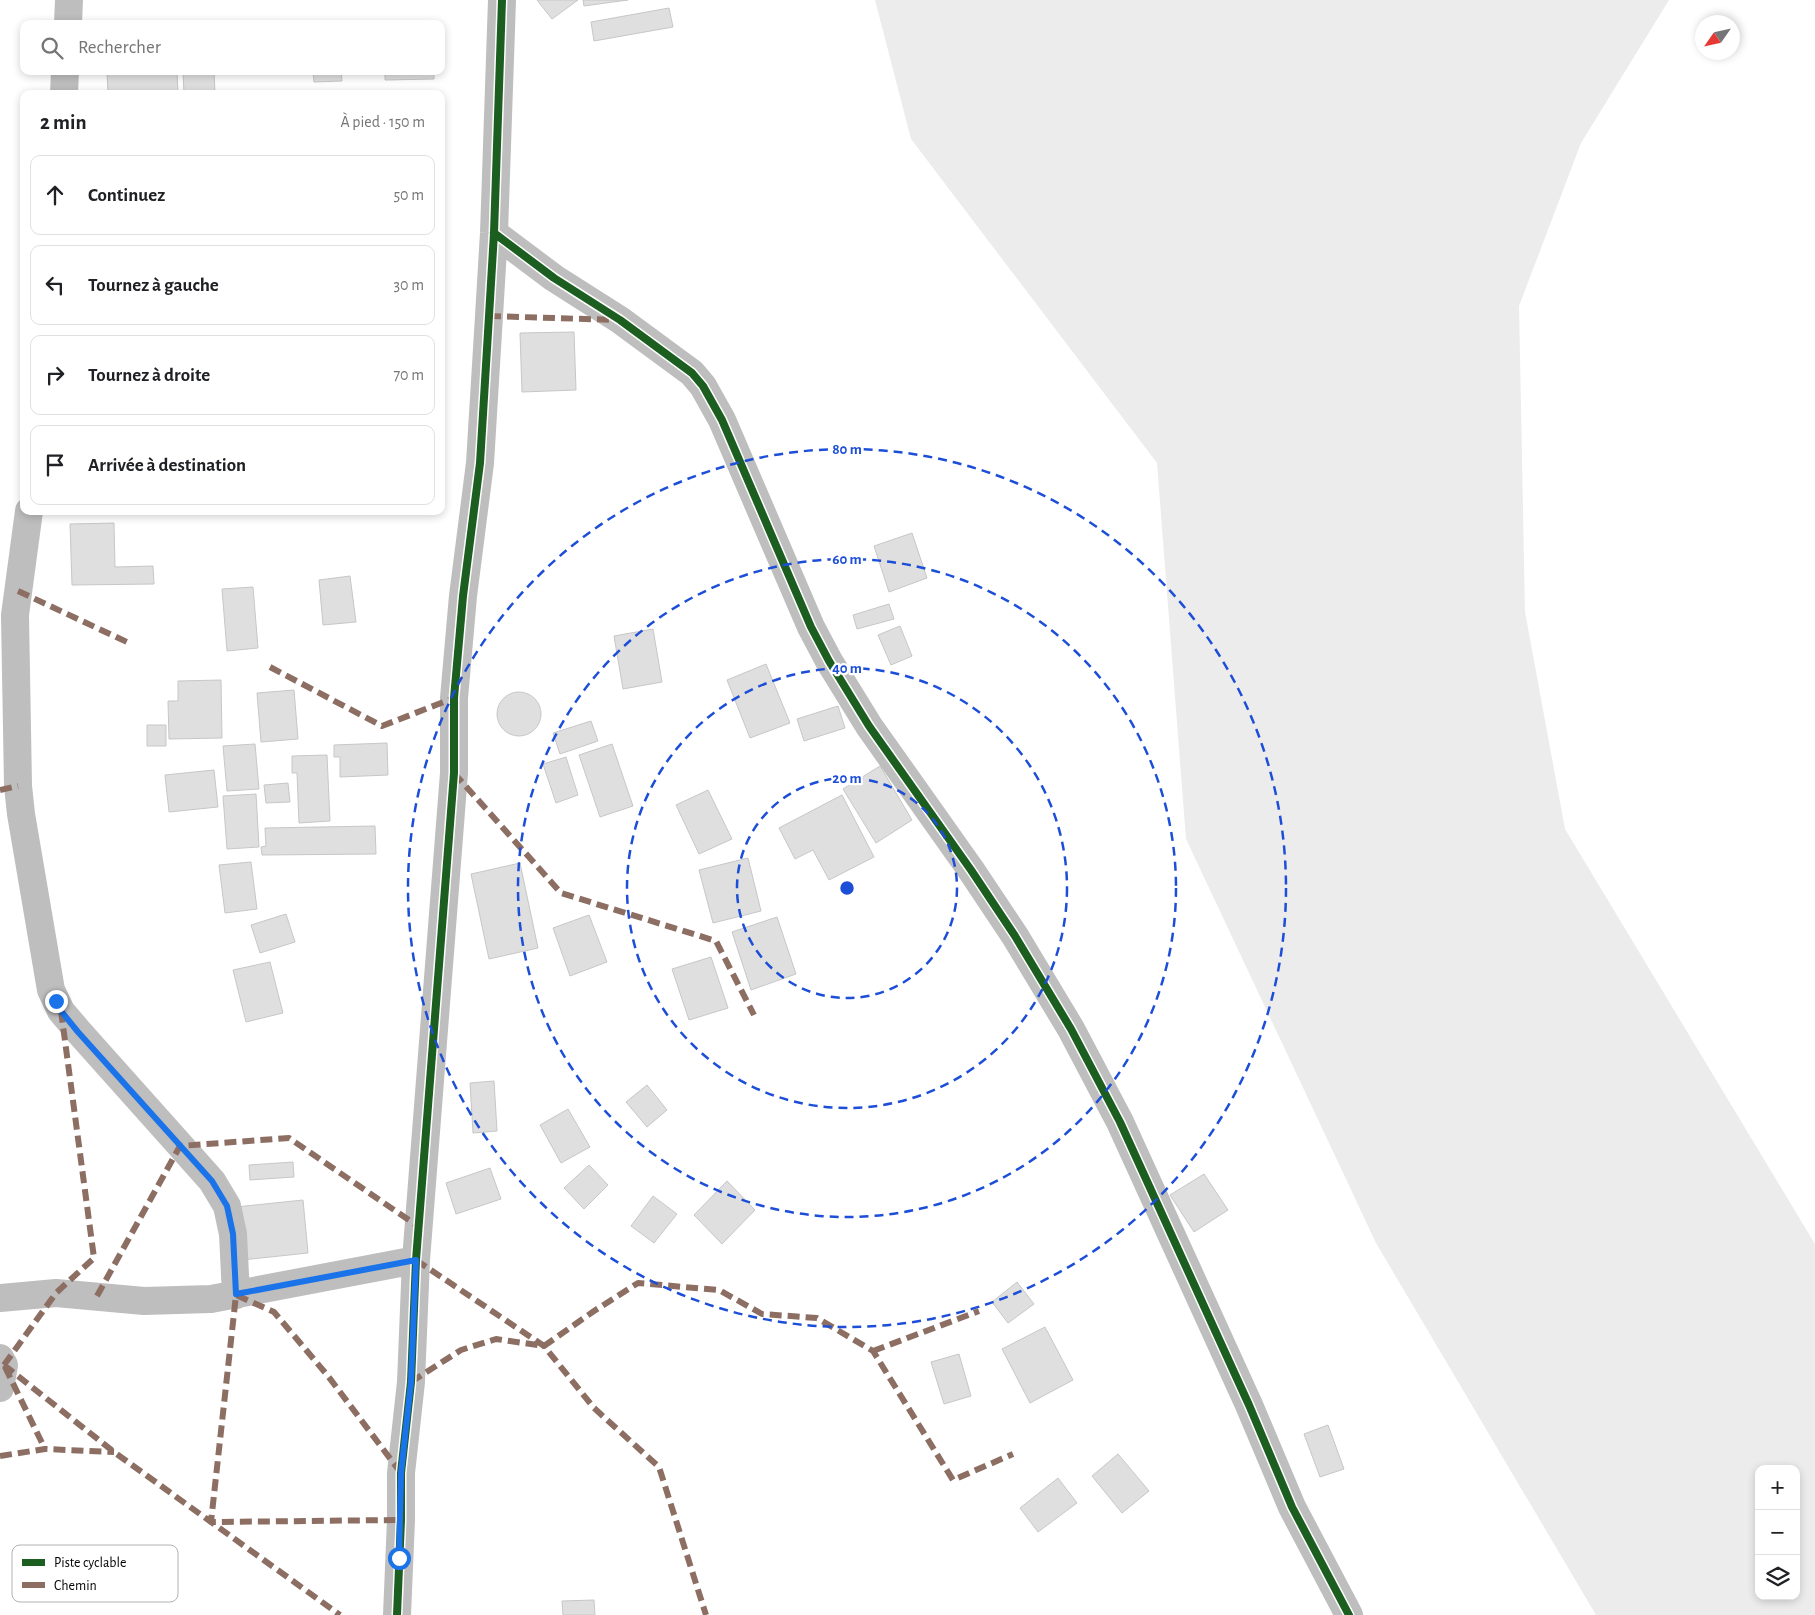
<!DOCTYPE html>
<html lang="fr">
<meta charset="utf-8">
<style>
body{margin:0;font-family:"Alegreya Sans",sans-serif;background:#f6f6f6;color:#202124}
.controls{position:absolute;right:15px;bottom:15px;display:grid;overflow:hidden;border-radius:10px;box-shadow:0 2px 8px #0003}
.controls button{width:45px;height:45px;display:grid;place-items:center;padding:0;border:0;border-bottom:1px solid #e0e0e0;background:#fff;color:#202124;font:25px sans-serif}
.compass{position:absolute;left:1695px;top:15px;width:45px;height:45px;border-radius:50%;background:#fff;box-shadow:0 2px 8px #0003;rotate:236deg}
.stop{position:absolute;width:15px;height:15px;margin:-11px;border:4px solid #1a73e8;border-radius:50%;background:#fff}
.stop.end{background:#1a73e8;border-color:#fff;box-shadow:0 1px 5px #0008}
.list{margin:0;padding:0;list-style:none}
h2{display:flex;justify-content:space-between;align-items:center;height:65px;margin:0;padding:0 20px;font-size:21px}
h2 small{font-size:16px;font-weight:400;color:#757577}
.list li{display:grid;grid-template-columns:32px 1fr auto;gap:15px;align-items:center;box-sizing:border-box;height:80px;margin:0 10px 10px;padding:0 10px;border:1px solid #e0e0e0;border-radius:10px}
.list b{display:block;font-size:19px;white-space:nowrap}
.list em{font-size:16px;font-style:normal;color:#757577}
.icon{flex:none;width:28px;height:28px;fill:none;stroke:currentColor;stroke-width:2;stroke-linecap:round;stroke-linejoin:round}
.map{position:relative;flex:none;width:1815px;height:1615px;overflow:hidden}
.search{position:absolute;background:#fff;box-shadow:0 2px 8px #0003;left:20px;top:20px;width:425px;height:55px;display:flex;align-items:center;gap:12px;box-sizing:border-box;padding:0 18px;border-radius:10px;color:#757577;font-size:19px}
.panel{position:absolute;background:#fff;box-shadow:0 2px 8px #0003;left:20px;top:90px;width:425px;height:425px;border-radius:10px}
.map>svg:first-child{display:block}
</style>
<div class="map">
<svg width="1815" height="1615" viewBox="0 0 1815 1615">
<rect width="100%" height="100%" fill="#fff"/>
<path fill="#ececec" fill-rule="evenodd" d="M875 0H1669L1581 143 1519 306 1525 612 1565 829 1815 1244V1615H1596L1376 1243 1186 839 1157 463 911 139ZM1759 1469H1796V1596H1759Z"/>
<path fill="#dfdfdf" stroke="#c7c7c7" d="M537 0H578L552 19Z
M583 0H628L584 6Z
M669 8 673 27 594 41 591 22Z
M384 22H433V24H384Z
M107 71H177L178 94H108Z
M183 71H214L215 94H184Z
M313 71H341L342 81 314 82Z
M385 71H434V79L385 80Z
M574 332 576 390 522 392 520 333Z
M114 523 115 567 153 566 154 584 72 585 70 524Z
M912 533 927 578 889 592 874 546Z
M350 576 356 622 323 625 319 580Z
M253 587 258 648 227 651 222 589Z
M889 604 894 619 857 629 853 615Z
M900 626 912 656 891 665 878 635Z
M653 629 662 682 623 689 614 636Z
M766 664 790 723 750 738 727 680Z
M221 680 222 738 169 739 168 701H178V681Z
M294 690 298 739 261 742 257 693Z
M497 714a22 22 0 1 1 44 0a22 22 0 1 1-44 0Z
M838 706 845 728 804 741 797 719Z
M591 721 598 741 560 754 553 733Z
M147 725H166V746H147Z
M387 743 388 775 340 777V757H334V745Z
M255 744 259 789 227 791 223 746Z
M612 744 633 806 600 817 579 755Z
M327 755 330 821 299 823 297 773H292V756Z
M566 757 578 795 556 803 543 764Z
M880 766 912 820 876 843 843 789Z
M214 770 218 807 169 812 165 775Z
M288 783 290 802 266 803 264 785Z
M708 790 732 839 699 854 676 805Z
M256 794 259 847 227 849 223 796Z
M842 795 874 857 829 880 813 850 795 859 779 828Z
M375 826 376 854 262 855 261 847 266 846 265 828Z
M748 858 761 911 713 923 699 870Z
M251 862 257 909 225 913 219 865Z
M520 863 538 948 489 959 471 874Z
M286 914 295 942 260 953 251 925Z
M589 915 607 962 570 976 553 928Z
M777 917 796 974 751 990 732 932Z
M711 957 728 1008 689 1020 672 969Z
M270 962 283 1013 246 1022 233 970Z
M494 1081 497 1131 473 1133 470 1083Z
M647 1085 667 1110 647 1127 626 1102Z
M568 1109 590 1147 561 1163 540 1125Z
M293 1162 294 1177 250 1180 249 1165Z
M589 1165 608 1185 584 1209 564 1188Z
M490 1168 501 1199 456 1214 446 1183Z
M1204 1174 1228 1210 1194 1232 1170 1195Z
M727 1181 755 1210 722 1244 694 1215Z
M653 1196 677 1214 654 1243 631 1226Z
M303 1200 308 1253 242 1260 236 1207Z
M1017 1282 1034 1304 1008 1323 992 1302Z
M1045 1327 1073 1380 1030 1403 1002 1349Z
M959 1354 971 1396 944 1404 931 1362Z
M1328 1425 1344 1469 1320 1477 1304 1434Z
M1118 1454 1149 1491 1122 1513 1092 1476Z
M1058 1478 1077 1503 1038 1532 1020 1508Z
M594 1600 595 1615H563L562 1601Z"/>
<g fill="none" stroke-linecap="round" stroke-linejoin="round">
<path stroke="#bebebe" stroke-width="28" d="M68 24 69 0
M64 94 65 71
M494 233 554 278 620 320 692 373 703 386 722 420 811 627 829 661 869 726 971 870 1015 936 1071 1029 1120 1122 1249 1405 1292 1507 1349 1615
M29 511 15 615 18 786 21 814 51 990 61 1011 78 1031 212 1181 227 1206 233 1234 236 1295
M0 1298 56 1293 144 1301 211 1299 416 1260
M0 1358 4 1365 0 1388
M397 1615 401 1520V1473L411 1382 416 1260 454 773V698L463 596 480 463 489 316 494 233 502 0"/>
<path stroke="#8d6e63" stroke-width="6" stroke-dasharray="12 6" stroke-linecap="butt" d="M489 316 617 320
M18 591 129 643
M270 667 382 726 454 698
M454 773 561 893 716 941 754 1015
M0 790 18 786
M416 1260 544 1346 594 1408 659 1467 706 1615
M97 1296 180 1146 289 1138 419 1227
M873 1351 979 1311
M4 1365 114 1452 340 1615
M4 1365 56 1293 94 1258 61 1011
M5 1367 45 1449
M411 1382 461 1350 496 1339 544 1346 594 1311 638 1283 719 1290 762 1314 817 1318 873 1351 953 1480 1013 1454
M0 1456 45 1449 114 1452
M401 1473 328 1376 274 1312 236 1295 211 1522 401 1520"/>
<defs>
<path id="cycleway" d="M494 233 554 278 620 320 692 373 703 386 722 420 811 627 829 661 869 726 971 870 1015 936 1071 1029 1120 1122 1249 1405 1292 1507 1349 1615
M397 1615 401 1520V1473L411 1382 416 1260 454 773V698L463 596 480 463 489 316 494 233 502 0"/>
</defs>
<use href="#cycleway" stroke="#fff" stroke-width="11"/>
<use href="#cycleway" stroke="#1b5e20" stroke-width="8"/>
</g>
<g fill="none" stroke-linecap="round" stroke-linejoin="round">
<path stroke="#1a73e8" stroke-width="6" d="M56 1001 61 1011 78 1032 212 1181 227 1206 233 1234 236 1294 416 1260 411 1382 401 1473 399 1558"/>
</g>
<g fill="none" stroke="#1d4ed8" stroke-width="2.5" stroke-dasharray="9 6">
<circle cx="847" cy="888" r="110"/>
<circle cx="847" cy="888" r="220"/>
<circle cx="847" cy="888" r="329"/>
<circle cx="847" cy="888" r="439"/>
</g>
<rect x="12" y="1545" width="166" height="57" rx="8" fill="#fff" stroke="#b2b2b2" stroke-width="1"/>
<rect x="22" y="1559" width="23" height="7" fill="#1b5e20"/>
<rect x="22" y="1582" width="23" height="6" fill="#8d6e63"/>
<g font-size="14" fill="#000">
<text x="54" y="1567">Piste cyclable</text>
<text x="54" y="1590">Chemin</text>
</g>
<circle cx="847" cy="888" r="8" fill="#1d4ed8" stroke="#fff" stroke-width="2.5"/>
<g font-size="15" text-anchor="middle" font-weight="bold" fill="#1d4ed8" stroke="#fff" stroke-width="4.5" stroke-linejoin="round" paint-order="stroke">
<text x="847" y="454">80 m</text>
<text x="847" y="564">60 m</text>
<text x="847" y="673">40 m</text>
<text x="847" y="783">20 m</text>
</g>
</svg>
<div class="controls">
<button>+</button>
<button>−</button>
<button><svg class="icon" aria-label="layers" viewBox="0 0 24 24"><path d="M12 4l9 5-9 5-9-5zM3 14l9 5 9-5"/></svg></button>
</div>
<svg class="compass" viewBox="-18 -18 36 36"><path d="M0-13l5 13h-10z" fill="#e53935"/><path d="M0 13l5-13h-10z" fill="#757577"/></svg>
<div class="stop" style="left:399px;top:1558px"></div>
<div class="stop end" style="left:56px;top:1001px"></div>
<div class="search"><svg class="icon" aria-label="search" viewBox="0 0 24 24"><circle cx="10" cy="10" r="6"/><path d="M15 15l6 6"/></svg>Rechercher</div>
<section class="panel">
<h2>2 min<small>À pied · 150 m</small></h2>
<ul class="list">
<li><svg class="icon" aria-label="ahead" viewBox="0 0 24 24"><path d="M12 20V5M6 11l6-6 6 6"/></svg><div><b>Continuez</b></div><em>50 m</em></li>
<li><svg class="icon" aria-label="left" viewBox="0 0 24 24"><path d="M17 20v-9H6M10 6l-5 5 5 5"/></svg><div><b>Tournez à gauche</b></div><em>30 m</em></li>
<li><svg class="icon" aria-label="right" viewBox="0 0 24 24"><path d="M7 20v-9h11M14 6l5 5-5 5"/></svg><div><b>Tournez à droite</b></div><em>70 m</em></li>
<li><svg class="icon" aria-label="arrive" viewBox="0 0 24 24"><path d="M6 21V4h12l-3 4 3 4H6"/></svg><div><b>Arrivée à destination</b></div></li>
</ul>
</section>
</div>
